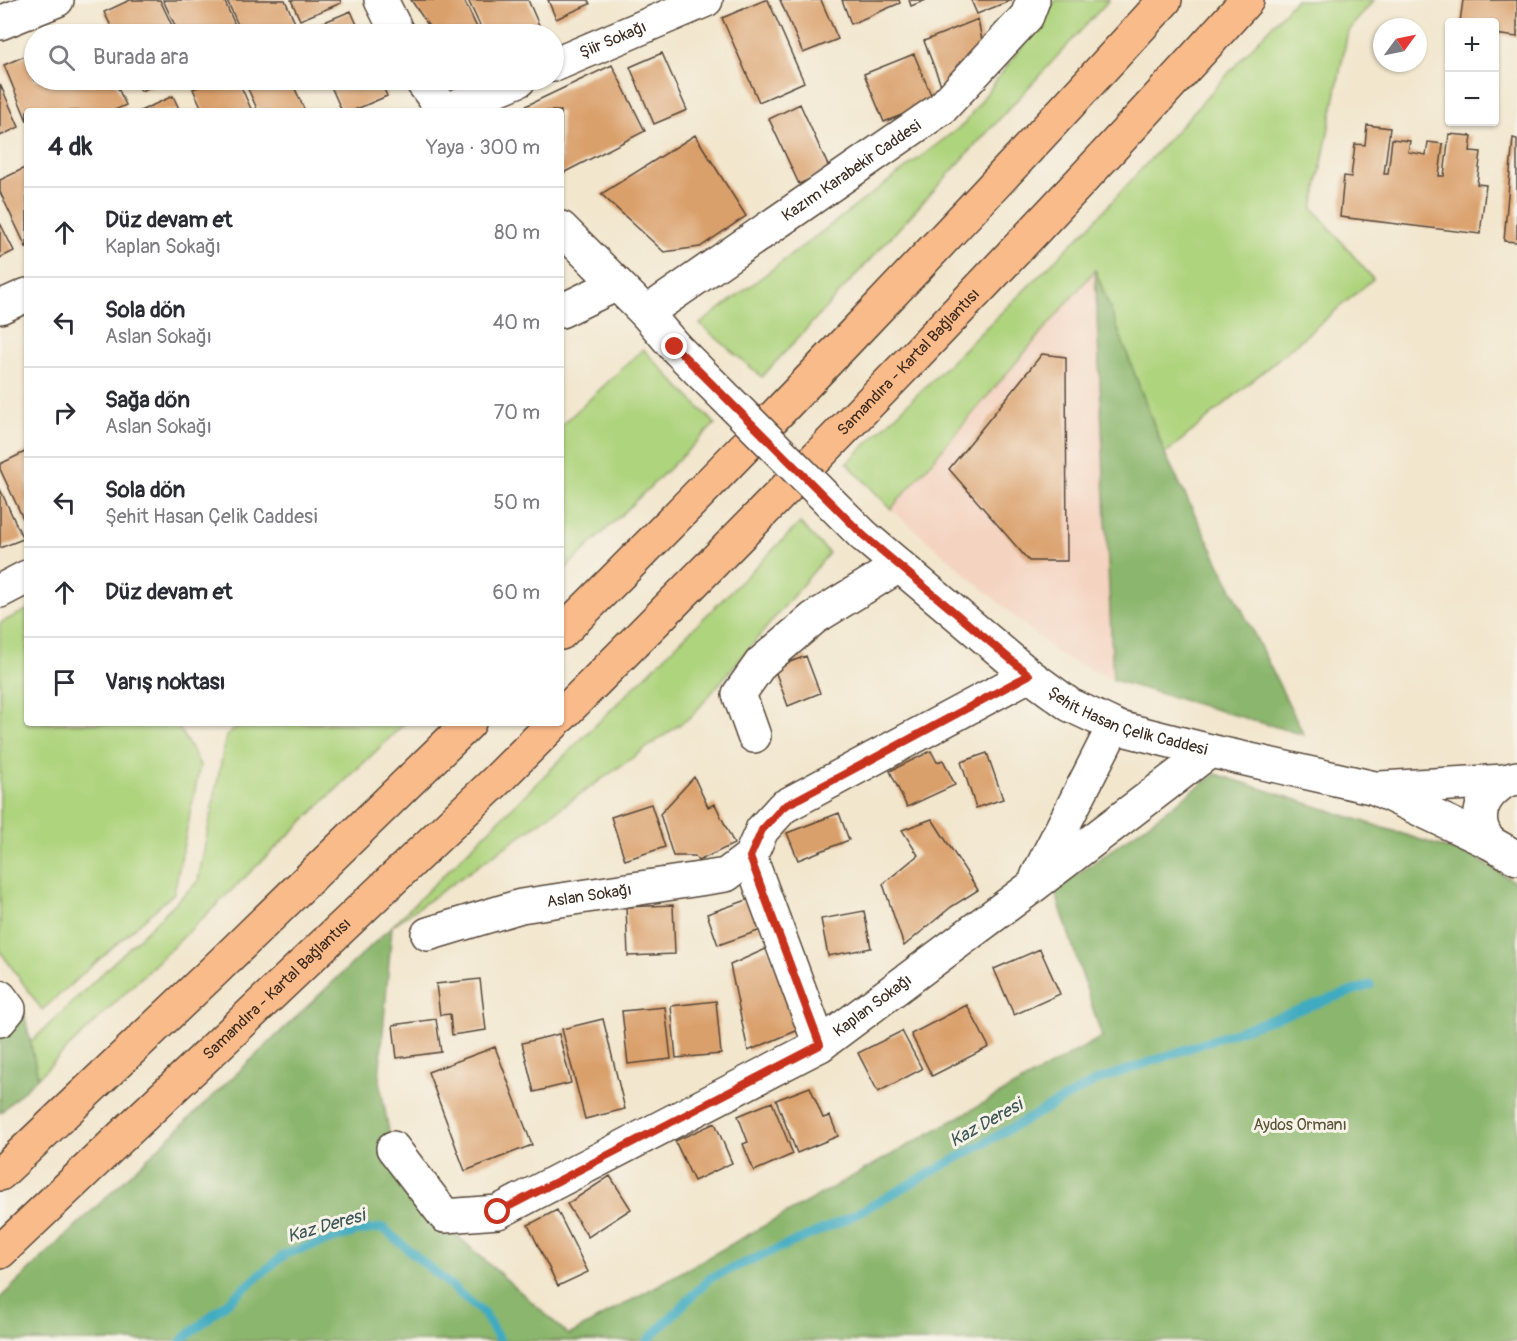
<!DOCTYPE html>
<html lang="tr">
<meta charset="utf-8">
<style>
body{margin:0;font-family:Pangolin,sans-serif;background:#f7f7f7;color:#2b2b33}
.controls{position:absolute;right:18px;top:18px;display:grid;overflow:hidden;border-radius:6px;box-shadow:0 2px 4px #0004}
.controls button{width:54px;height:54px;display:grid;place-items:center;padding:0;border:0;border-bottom:2px solid #e1e1e2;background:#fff;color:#2b2b33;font:30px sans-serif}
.compass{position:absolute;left:1373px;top:18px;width:54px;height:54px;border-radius:50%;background:#fff;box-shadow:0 2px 4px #0004;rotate:57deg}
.stop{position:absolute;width:18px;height:18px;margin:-14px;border:4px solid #c8321e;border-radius:50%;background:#fff}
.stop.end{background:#c8321e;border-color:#fff;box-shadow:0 2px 6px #0008}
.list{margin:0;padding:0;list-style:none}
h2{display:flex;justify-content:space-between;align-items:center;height:78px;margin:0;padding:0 24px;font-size:26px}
h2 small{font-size:20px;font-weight:400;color:#7c7c81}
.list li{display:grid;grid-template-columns:39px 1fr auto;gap:18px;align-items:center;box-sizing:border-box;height:90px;padding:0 24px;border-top:2px solid #e1e1e2}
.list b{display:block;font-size:22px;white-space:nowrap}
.list p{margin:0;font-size:20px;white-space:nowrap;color:#7c7c81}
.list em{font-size:20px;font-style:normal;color:#7c7c81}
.icon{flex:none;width:33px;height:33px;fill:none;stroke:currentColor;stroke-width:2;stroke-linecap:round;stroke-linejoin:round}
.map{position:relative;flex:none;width:1517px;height:1341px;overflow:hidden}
.search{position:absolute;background:#fff;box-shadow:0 2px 4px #0004;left:24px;top:24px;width:540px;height:66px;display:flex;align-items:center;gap:15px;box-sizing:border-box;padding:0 21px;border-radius:33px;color:#7c7c81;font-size:22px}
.panel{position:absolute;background:#fff;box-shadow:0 2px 4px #0004;left:24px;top:108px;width:540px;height:618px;border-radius:6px}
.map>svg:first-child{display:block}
</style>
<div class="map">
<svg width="1517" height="1341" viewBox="0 0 1517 1341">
<rect width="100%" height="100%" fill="#f7f3e8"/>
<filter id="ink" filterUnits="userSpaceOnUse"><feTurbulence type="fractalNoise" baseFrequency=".0167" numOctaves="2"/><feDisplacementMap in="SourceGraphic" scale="12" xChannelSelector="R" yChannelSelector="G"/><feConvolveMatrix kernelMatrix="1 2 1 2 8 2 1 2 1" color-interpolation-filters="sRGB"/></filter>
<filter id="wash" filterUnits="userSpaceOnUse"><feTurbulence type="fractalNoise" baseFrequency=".008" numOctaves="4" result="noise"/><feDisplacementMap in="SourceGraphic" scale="24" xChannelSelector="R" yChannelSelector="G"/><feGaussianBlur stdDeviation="1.35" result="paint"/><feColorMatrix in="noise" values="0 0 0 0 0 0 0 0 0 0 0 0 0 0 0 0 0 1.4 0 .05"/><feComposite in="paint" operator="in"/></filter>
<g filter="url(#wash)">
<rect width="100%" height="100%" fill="#f2e6cd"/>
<path fill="#f4d3c0" d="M1095 269 1113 680 1059 655 891 509Z"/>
<path fill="#afd47e" stroke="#757f4e" stroke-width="1.5" d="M1056 0H1109L762 377 700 324 964 124Z
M1295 0H1374L1348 31 1313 208 1373 279 1165 454 1095 270 891 509 847 463 1087 229Z
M643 349 715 424 561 573V426Z
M800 523 829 553 692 716 392 926Z
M27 610V723H176L200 765 174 893 42 1010 0 951V623Z
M241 723H405L38 1077 30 1043 198 881 226 737Z"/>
<path fill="#8bb66d" stroke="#637046" stroke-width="1.5" d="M1095 269 1165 454 1304 735 1113 680Z
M1216 774 1474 857 1517 883V1341H0V1298L392 926 379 1079 399 1184 569 1335 1102 1037 1055 891Z
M24 1013 38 1077 0 1113V1039Z"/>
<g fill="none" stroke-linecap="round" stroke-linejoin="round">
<path stroke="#40abc0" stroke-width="9" d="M181 1341 285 1254 359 1231 383 1228 484 1314 500 1341
M647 1341 710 1278 847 1219 1098 1080 1370 985"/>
</g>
<g id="blocks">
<path fill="#daa06c" d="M130 0H160L176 34H115L104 12Z
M163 0H224L239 34H179Z
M227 0H285L296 25 273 34H242Z
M291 0H340L341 3 300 20Z
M411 0H464L480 34H434Z
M468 0H528L543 34H484Z
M548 0H588L590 4 556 19Z
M765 0H768L804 82 759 102 722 18Z
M780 0H821L838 39 803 53Z
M842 0H899L900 3 851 24Z
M909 0H926L911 6Z
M971 0H1012L977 14Z
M1463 0H1517V37L1494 34V22H1460Z
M351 11 361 34H307L305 30Z
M978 19 983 46 943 90 924 41Z
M92 28 95 34H76Z
M34 52V80H114L126 105 113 111H27V121L4 65Z
M662 53 687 110 654 124 630 67Z
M914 54 934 102 884 122 864 74Z
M612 65 645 131 563 173 561 171V111H515Z
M135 80H166L141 91Z
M215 80H238L252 111H203L193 89Z
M244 80H291L305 111H258Z
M328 80H380L387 96 352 111H342Z
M0 84 19 127 0 136Z
M173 96 180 111H140Z
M800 104 830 170 799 184 769 119Z
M1367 125 1390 128 1384 174H1388L1392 139 1410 141 1408 152 1426 155 1428 142 1443 144 1439 176H1444L1449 134 1472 136 1470 151 1481 152 1477 184 1486 185 1480 234 1340 217 1344 176 1351 177 1355 144 1365 145Z
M695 135 746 216 700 247 664 252 601 194Z
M1513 138 1517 139V242L1504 241Z
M27 167V249L0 192V180Z
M0 223 14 251 0 258Z
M1042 354 1066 357 1067 561H1029L949 469Z
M27 451V527L0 469V464Z
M0 489 23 539 0 548Z
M806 656 820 693 788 706 774 668Z
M931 751 937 762 943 760 955 785 907 807 890 771Z
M987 753 1003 799 976 808 961 762Z
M694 777 708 807 715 804 734 844 698 861 695 856H673L660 814Z
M651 804 665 847 625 860 611 817Z
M839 813 849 840 798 860 787 833Z
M932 819 978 890 951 907 904 946 883 884 918 855 902 830Z
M750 899 761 930 718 945 707 914Z
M673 905 675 954 628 956 626 907Z
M864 911 871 948 828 956 821 919Z
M768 948 803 1028 748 1051 730 965Z
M1040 949 1060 994 1014 1015 994 969Z
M480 979 486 1030 452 1035 450 1014 440 1015 436 984Z
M716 1001 721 1054 676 1058 671 1006Z
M967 1005 989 1047 932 1076 911 1034Z
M665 1007 671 1059 628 1064 622 1011Z
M436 1019 441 1052 397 1058 393 1025Z
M603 1019 625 1109 585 1119 562 1029Z
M902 1031 922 1069 878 1092 858 1053Z
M559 1034 571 1083 534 1092 522 1043Z
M495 1047 532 1145 465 1171 428 1072Z
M810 1087 823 1118 830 1116 838 1136 797 1153 776 1100Z
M772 1102 793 1154 754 1171 743 1144 748 1142 738 1116Z
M715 1123 732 1163 694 1181 675 1141Z
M610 1176 631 1209 588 1237 567 1204Z
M557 1210 588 1272 558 1286 528 1225Z"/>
</g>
</g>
<g filter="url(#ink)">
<use href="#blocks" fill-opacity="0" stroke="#564638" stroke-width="1.5"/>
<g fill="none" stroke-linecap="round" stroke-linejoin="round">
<defs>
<g id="minor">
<path d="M381 0 398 34"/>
<path d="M0 23 57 0"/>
<path id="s1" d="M554 65 706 0"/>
<path d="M421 80 444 111"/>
<path d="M445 111 519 80"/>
<path d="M561 228 646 313 675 347"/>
<path d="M0 307 27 295"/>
<path d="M561 311 617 284"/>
<path id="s2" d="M646 313 942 108 1027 16 1033 0"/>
<path id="s3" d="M863 535 1029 675 1070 705 1119 728 1210 751 1375 788 1489 842 1517 858"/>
<path d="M0 591 27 577"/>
<path d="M754 736 739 694 761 663 814 618 899 566"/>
<path d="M1380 788 1505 781 1517 778"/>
<path d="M1489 842C1486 837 1482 830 1481 824 1478 804 1489 792 1505 781"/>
<path d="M750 857 820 1045"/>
<path d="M1037 877 1114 726"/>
<path id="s4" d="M428 934 521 906 726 875 750 857 762 830 783 807 1029 675"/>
<path d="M0 997 9 1009 0 1020"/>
<path id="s5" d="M393 1148 445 1216 498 1212 820 1045 1033 886 1210 751"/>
</g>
<g id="highway">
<path d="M561 633C662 533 761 431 859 328 962 220 1064 111 1165 0"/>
<path id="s6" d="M561 716C794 482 1026 246 1247 0"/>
<path d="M0 1174 214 971 469 723"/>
<path id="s7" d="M0 1252 496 781 554 723"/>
</g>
</defs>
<use href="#minor" stroke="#564638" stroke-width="36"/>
<use href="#highway" stroke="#564638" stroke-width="36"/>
<use href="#minor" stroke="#fff" stroke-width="33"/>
<use href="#highway" stroke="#fabb8b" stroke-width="33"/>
<defs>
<path id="minor-bridge" d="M675 347 863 535"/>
</defs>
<use href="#minor-bridge" stroke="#564638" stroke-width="36" stroke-linecap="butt"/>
<use href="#minor-bridge" stroke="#fff" stroke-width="33"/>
</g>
</g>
<g fill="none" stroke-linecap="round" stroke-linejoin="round" filter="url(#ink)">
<path stroke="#c8321e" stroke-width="8" d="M498 1212 820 1045 750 857 762 830 783 807 1029 675 863 535 675 347"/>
</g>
<g text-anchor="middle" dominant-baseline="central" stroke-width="6" stroke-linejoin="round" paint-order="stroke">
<g font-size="16" fill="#3b2a1e" stroke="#f7f3e8">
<text stroke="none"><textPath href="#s1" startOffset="64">Şiir Sokağı</textPath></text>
<text stroke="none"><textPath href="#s2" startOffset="250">Kazım Karabekir Caddesi</textPath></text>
<text stroke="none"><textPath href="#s6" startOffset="496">Samandıra - Kartal Bağlantısı</textPath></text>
<text stroke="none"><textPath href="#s3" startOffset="328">Şehit Hasan Çelik Caddesi</textPath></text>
<text stroke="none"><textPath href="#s4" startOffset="166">Aslan Sokağı</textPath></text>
<text stroke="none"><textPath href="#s7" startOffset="382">Samandıra - Kartal Bağlantısı</textPath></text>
<text stroke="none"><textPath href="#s5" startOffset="567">Kaplan Sokağı</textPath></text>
</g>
<g font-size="16" fill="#585436" stroke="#f7f3e8">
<text x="1300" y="1125">Aydos Ormanı</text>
</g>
<g font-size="18" font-style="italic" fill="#3d5757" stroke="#f7f3e8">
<text transform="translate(986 1123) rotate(-29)">Kaz Deresi</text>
<text transform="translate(326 1226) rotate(-16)">Kaz Deresi</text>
</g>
</g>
</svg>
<div class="controls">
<button>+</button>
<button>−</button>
</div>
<svg class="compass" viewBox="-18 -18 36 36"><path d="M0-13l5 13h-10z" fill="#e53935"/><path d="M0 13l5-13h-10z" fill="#7c7c81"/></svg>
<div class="stop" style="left:498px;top:1212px"></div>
<div class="stop end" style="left:675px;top:347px"></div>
<div class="search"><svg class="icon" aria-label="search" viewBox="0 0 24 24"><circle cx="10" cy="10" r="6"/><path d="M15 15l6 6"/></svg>Burada ara</div>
<section class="panel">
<h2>4 dk<small>Yaya · 300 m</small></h2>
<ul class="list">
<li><svg class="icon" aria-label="ahead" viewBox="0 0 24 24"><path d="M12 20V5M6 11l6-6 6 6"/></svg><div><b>Düz devam et</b><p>Kaplan Sokağı</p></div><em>80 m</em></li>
<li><svg class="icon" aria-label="left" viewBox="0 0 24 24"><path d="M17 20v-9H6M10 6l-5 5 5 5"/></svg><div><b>Sola dön</b><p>Aslan Sokağı</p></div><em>40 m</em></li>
<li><svg class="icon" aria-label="right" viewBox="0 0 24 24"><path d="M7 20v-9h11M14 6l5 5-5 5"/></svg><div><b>Sağa dön</b><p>Aslan Sokağı</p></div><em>70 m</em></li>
<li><svg class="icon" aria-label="left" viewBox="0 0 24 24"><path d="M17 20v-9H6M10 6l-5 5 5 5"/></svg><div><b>Sola dön</b><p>Şehit Hasan Çelik Caddesi</p></div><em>50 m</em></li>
<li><svg class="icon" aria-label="ahead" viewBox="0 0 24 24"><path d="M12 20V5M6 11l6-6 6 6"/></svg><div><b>Düz devam et</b></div><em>60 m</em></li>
<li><svg class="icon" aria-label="arrive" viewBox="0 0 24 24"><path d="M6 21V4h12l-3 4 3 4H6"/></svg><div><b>Varış noktası</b></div></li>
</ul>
</section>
</div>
